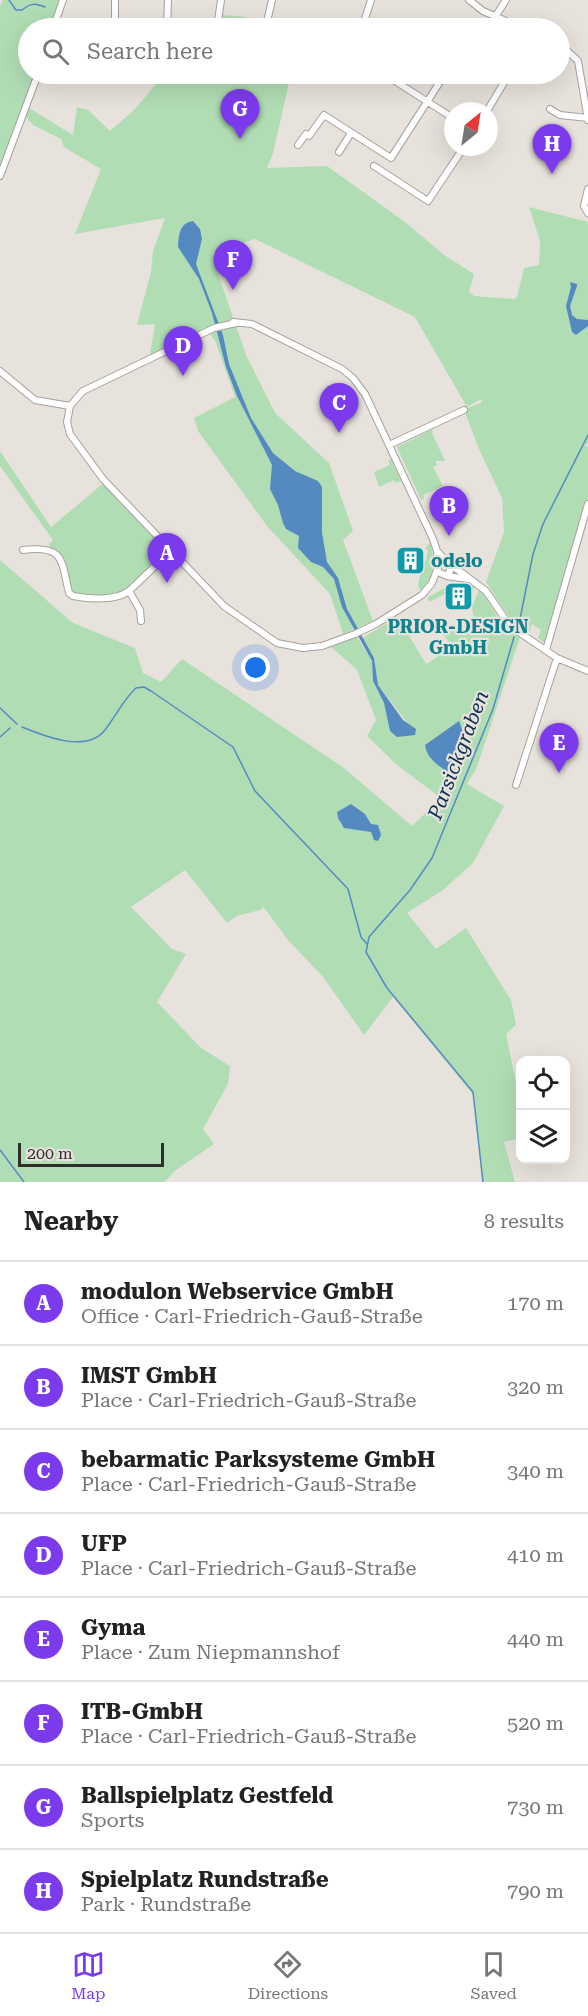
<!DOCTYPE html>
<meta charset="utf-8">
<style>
body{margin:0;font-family:"Roboto Serif",serif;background:#f2f2f2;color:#222}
.controls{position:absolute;right:18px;bottom:18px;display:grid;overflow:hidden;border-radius:12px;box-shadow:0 6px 24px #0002}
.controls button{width:54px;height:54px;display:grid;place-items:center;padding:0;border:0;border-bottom:2px solid #e0e0e0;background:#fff;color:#222;font:30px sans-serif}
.compass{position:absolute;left:444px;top:102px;width:54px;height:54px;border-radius:50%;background:#fff;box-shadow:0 6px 24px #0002;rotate:30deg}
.scale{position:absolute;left:18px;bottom:15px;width:146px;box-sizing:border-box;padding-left:6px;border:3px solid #302e2b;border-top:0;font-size:16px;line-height:21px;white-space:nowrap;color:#302e2b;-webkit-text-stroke:4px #e8e2dc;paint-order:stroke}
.you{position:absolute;left:256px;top:668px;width:21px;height:21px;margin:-15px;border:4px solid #fff;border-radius:50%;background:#1a73e8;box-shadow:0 0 0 9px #1a73e833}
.badge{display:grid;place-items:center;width:39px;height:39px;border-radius:50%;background:#7c3aed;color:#fff;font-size:20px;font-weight:700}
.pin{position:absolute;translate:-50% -50px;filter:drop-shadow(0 2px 3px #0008)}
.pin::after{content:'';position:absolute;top:32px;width:21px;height:18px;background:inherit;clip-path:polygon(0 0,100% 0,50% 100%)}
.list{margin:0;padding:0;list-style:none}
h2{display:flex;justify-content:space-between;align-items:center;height:78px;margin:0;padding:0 24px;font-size:26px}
h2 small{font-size:20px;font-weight:400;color:#767676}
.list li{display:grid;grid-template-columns:39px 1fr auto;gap:18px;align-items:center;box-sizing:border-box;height:84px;padding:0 24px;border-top:2px solid #e0e0e0}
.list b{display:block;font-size:22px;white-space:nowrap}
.list p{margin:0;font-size:20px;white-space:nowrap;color:#767676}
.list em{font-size:20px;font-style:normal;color:#767676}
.icon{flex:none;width:33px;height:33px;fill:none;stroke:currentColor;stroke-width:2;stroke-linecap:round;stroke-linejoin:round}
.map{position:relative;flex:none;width:588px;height:1182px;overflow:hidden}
.search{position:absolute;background:#fff;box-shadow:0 6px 24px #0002;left:18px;right:18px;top:18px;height:66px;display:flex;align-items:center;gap:15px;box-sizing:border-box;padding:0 21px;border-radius:33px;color:#767676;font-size:22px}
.sheet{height:750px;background:#fff}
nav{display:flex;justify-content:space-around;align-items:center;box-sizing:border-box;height:84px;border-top:2px solid #e0e0e0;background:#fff;font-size:16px;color:#767676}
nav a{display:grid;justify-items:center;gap:3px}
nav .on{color:#7c3aed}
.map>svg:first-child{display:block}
</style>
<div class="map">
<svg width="588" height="1182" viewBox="0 0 588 1182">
<rect width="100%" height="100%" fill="#e8e2dc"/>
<path fill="#b1ddb4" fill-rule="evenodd" d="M3 0H63L50 28H28V74H36L26 106 73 135 77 107 88 110 110 131 135 109 165 74H291L273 153 267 168 327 166 405 222 444 255 474 274 469 292 474 296 514 299 517 297 524 268 539 265 540 241 529 207 588 222V443L585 445 588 447V498L545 643 538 638 541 630 532 624 529 632 512 621 486 582 504 532 502 498 479 449 464 410 482 402 481 399 467 407 415 317 255 239 213 253 215 265 246 355 275 413 329 463 353 531 343 540 373 621 343 634 330 594 267 526 198 431 194 418 235 397 216 343 206 327 149 360 155 324 137 325 151 272 153 251 165 218 75 234 101 169 64 147 61 139 33 125 23 114 0 176V6Z
M221 15 247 17 248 23 220 22Z
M433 429 432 433 445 461H436L437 465 433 467 443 486 423 495 424 499 421 500 397 447Z
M0 451 51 527 105 482 170 552C131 588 127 606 69 593V581L49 544 53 540 0 466Z
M391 459 401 481 396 483 394 480 379 487 374 472 390 465 388 460Z
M430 542C436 561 434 577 420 591L418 585 423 561H426L428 550 425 549Z
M0 560 73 623 135 648 143 673 161 682 182 659 344 768 412 826 441 798 397 765 367 736 376 720 357 670 329 645 357 637 372 661 373 681 384 703 390 731 412 729 378 685 374 658 362 638 398 617 426 664 453 647 436 626 471 627V621L474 620 472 607 479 590C492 603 496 621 511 633L513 629 521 634 477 767 467 784 504 806 473 863 443 890 407 913 436 949 466 928 511 1000 516 1025 506 1034 515 1078 520 1138 504 1142 515 1182H482L474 1096 393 997 364 1035 323 977 288 940 262 905 263 909 237 916 227 923 185 870 131 907 172 949 186 954 157 1002 201 1048 230 1066 228 1084 203 1129 214 1144 176 1170 164 1182H0ZM433 742 462 753 452 775 425 745Z
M453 583H466L475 587 473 592C457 585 444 594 430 602L427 598Z"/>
<path fill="#558ac1" d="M193 221 200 229 202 239 196 264 223 335 229 364 251 418 273 453 295 471 318 481 322 487V533L327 562 338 578 347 609 374 658 378 685 403 720 416 729 415 735 397 737 390 731 384 703 373 681 372 661 342 607 334 579 323 567 311 562 298 548 299 536 286 529 283 523 278 505 270 489 272 465 237 396 226 367 212 313 199 279 178 247C179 235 179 223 193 221Z
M570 282 577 284V286L570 306 572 315 577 319 588 320V326L576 335 572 332 566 306 571 287Z
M459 721 466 740 452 775C441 767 427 760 425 745Z
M351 804 365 814 371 824 378 825 381 835 378 841 374 840 371 832 344 828 338 818 337 812Z"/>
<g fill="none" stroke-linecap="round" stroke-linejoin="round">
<path stroke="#558ac1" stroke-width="1.5" d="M9 0 16 10H22C31 3 35 3 45 7
M519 624 533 554 543 524 588 435
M0 708 17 724
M22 727C46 737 87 753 105 730 116 716 123 700 136 688L144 687 151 691 233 747 255 791 348 889 361 937 367 944
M0 737 10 728
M0 1150 24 1182
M483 1182 473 1092 387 988 366 952 369 937 410 890 432 858 493 709 514 637"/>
<defs>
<path id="minor" d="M469 0 483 11 522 28
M495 17 506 0
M266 26 272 0
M53 28 63 0
M115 28V0
M167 28 168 0
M214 28 243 25 275 28
M217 28 221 0
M362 28 371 0
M560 44 578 61 588 120
M384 74 453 118
M550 109 560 115 588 118
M487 111 509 74
M298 145 306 134 309 136 324 115 391 158 445 74
M339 152 351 133
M374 166 428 201 464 147
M0 176 38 74
M588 189 584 206 588 213
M233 322 252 324 342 369 353 378 365 394 433 539 437 551 438 572 447 576 452 567 437 551
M236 323 214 328 83 391 70 406 67 422 70 434 103 479 224 606 277 643 303 648 322 646 355 634 376 624 422 595 432 583 437 570
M0 371 35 400 70 406
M389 445 464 410
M23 550C64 545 61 559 69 593L73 596C89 599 116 601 129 591
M450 564 486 591 510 626 557 658 588 671
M447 576 468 579
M141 621 140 610 129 591 170 552
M546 650 588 504
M516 785 557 658"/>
</defs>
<use href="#minor" stroke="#a6a19c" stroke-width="8"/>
<use href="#minor" stroke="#fff" stroke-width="6"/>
</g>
<defs>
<symbol id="building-square" viewBox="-11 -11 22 22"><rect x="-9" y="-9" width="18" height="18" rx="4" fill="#0f9aa8" stroke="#e8e2dc"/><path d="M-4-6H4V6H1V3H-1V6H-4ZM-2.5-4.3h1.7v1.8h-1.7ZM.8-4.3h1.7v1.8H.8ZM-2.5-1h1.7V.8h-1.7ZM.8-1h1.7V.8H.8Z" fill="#fff"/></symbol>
</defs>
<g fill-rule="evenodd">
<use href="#building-square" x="394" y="544" width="33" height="33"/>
<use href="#building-square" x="442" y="580" width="33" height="33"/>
</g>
<g text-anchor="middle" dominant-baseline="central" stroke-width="4.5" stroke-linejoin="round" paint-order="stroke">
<g font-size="18" font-weight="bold" fill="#0d838f" stroke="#e8e2dc" text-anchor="start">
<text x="431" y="560">odelo</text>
<text x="458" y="626" text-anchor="middle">PRIOR-DESIGN<tspan x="458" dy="21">GmbH</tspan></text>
</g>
<g font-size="20" font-style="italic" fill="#072f53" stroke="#e8e2dc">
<text transform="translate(458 755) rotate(-69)">Parsickgraben</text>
</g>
</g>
</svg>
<div class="controls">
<button><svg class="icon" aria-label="locate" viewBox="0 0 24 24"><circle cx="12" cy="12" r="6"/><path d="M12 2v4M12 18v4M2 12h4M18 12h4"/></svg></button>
<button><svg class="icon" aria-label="layers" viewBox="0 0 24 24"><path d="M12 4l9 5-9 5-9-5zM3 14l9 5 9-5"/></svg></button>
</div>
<svg class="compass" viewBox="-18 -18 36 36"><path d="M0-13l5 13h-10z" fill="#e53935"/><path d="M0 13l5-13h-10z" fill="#767676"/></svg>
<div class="scale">200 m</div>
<div class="you"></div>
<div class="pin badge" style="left:167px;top:583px">A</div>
<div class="pin badge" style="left:449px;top:536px">B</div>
<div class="pin badge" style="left:339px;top:433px">C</div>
<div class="pin badge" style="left:183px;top:376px">D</div>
<div class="pin badge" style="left:559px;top:773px">E</div>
<div class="pin badge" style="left:233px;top:290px">F</div>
<div class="pin badge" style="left:240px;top:139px">G</div>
<div class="pin badge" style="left:552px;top:174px">H</div>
<div class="search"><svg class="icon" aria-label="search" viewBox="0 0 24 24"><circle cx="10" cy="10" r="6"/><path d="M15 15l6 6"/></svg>Search here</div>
</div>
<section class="sheet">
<h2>Nearby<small>8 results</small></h2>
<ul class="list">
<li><span class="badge">A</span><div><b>modulon Webservice GmbH</b><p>Office · Carl-Friedrich-Gauß-Straße</p></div><em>170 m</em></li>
<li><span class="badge">B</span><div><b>IMST GmbH</b><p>Place · Carl-Friedrich-Gauß-Straße</p></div><em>320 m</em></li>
<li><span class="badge">C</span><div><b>bebarmatic Parksysteme GmbH</b><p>Place · Carl-Friedrich-Gauß-Straße</p></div><em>340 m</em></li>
<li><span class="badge">D</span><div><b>UFP</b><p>Place · Carl-Friedrich-Gauß-Straße</p></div><em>410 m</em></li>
<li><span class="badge">E</span><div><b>Gyma</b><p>Place · Zum Niepmannshof</p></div><em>440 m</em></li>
<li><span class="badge">F</span><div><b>ITB-GmbH</b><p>Place · Carl-Friedrich-Gauß-Straße</p></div><em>520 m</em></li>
<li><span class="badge">G</span><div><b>Ballspielplatz Gestfeld</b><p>Sports</p></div><em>730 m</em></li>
<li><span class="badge">H</span><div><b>Spielplatz Rundstraße</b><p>Park · Rundstraße</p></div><em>790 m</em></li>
</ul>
</section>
<nav>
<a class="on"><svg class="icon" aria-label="map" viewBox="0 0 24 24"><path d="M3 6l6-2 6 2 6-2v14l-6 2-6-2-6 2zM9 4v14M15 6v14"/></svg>Map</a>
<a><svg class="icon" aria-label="directions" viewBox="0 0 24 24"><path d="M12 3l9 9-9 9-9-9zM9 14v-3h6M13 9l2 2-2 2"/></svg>Directions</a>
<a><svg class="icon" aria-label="saved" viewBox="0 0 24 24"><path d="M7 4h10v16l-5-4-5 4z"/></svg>Saved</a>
</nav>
